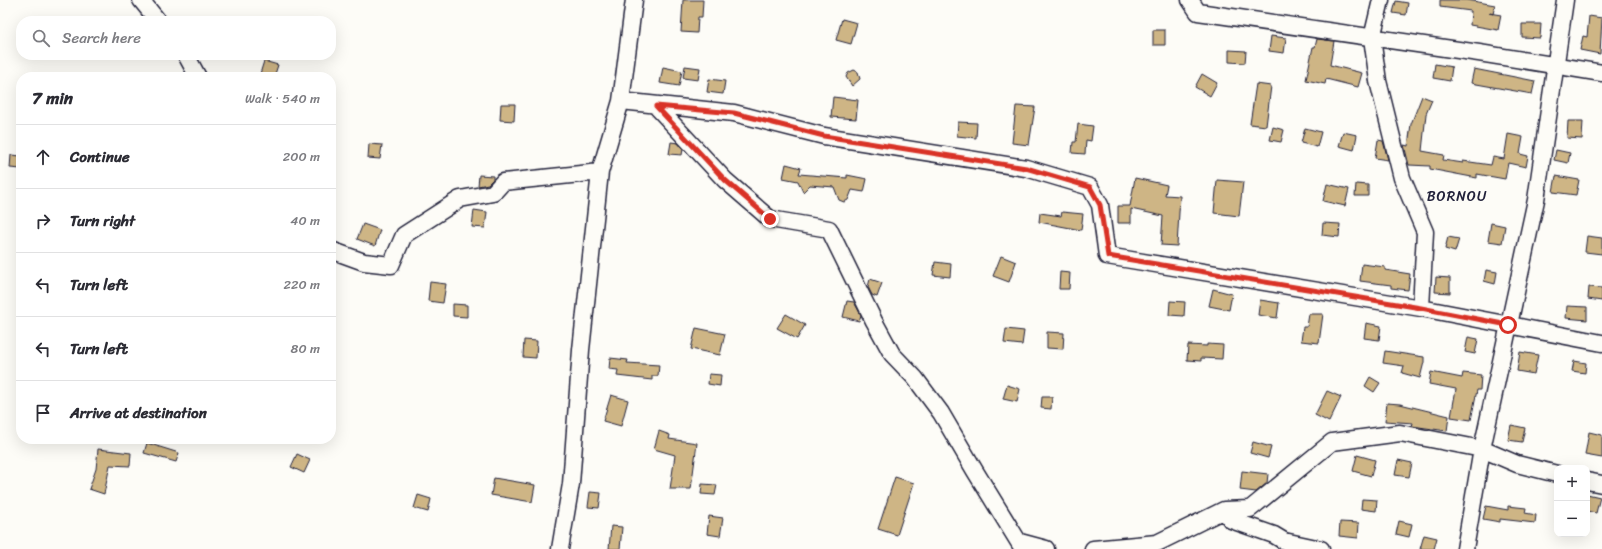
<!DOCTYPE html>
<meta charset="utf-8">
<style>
body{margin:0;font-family:Sriracha,sans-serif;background:#f7f7f7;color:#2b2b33}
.controls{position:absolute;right:12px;bottom:12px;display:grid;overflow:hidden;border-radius:8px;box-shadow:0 4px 16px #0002}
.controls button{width:36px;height:36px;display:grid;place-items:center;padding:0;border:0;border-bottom:1px solid #e1e1e2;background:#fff;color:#2b2b33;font:20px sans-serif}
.stop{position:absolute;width:12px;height:12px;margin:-9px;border:3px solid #d93025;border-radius:50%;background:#fff}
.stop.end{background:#d93025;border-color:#fff;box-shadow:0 1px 4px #0008}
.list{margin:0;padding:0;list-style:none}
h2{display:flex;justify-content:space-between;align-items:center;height:52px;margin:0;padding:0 16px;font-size:17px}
h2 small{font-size:13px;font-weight:400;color:#7c7c81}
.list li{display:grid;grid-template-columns:26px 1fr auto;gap:12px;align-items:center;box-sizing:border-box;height:64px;padding:0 16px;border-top:1px solid #e1e1e2}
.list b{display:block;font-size:15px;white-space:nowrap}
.list em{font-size:13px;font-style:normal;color:#7c7c81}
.icon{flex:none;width:22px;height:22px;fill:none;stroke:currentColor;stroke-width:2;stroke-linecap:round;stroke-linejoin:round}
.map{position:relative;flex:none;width:1602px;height:549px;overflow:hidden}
.search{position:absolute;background:#fff;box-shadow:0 4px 16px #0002;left:16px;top:16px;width:320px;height:44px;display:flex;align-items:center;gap:10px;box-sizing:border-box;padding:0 14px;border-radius:16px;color:#7c7c81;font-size:15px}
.panel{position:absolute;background:#fff;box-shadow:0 4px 16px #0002;left:16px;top:72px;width:320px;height:372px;border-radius:16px}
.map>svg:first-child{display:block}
</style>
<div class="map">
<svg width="1602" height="549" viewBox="0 0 1602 549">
<rect width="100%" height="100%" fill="#fdfcf7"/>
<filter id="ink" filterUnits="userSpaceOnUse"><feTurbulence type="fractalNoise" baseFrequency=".025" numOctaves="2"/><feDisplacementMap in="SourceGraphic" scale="8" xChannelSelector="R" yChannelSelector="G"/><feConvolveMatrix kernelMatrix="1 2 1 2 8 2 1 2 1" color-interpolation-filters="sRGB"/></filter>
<g filter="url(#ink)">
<path fill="#ceb585" stroke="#22223b" d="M683 0H703L702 17H698L697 33 681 32Z
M1440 0H1467L1495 5 1493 14 1489 13 1501 15 1498 30 1470 25 1471 11 1440 7Z
M1396 1 1408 3 1406 15 1393 13Z
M1589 16 1602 18 1600 54 1580 50 1583 36 1587 37Z
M842 19 857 23 851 44 836 40Z
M1522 24H1541L1540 38 1522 37Z
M1153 30H1165V45H1153Z
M1271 36 1286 38 1284 53 1269 51Z
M1317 39 1334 41 1330 65 1362 73 1358 87 1326 79 1325 84 1306 80 1313 47H1315Z
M1229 50 1246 51 1245 63 1229 62Z
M264 61 278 65 274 77H259Z
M1435 64 1452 67 1450 81 1433 78Z
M685 66 700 68 698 80 683 78Z
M663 67 682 71 679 86 660 83Z
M1474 69 1535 81 1532 94 1471 83Z
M854 70 858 72 860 79 852 86 846 77 848 73Z
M1202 74 1217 83 1210 96 1195 87Z
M709 79 725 81 723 94 707 92Z
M1256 84 1271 86 1266 126 1250 124Z
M1422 96 1432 100 1426 114 1422 151 1444 155 1443 160 1463 163V161L1491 165 1493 157 1504 159 1508 134 1523 137 1520 154 1528 156 1526 167 1508 163 1505 179 1477 174V178L1430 169V166L1409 165 1404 145 1408 146 1411 124Z
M833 97 858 100 856 119 831 117Z
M501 104H515L514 121 500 120Z
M1016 106 1035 107 1029 145 1012 143Z
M1568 121H1583L1582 139 1567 138Z
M958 122 977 123 976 138 957 136Z
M1078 124 1093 126 1091 141 1086 140 1085 154 1072 153 1073 142H1076Z
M1273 127 1284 130 1281 142 1270 140Z
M1305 128 1321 132 1317 147 1301 143Z
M1343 132 1357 135 1354 150 1339 146Z
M1378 140 1383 141 1388 160 1375 158Z
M671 142 678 143 683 149 682 155 669 154Z
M369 144 382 145 380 159 368 158Z
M1556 150 1570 153 1568 163 1554 160Z
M11 155 21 156V169L10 168Z
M786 164 801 168 799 174 847 178V175L867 179 864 192 852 190 848 200 844 202 839 200 834 187 810 185 803 192 798 181 783 178Z
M479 175 493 176V179L488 184 478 186Z
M1556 176 1579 180 1576 195 1553 192Z
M1135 178 1167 185 1165 195 1180 196 1177 246 1161 245 1163 216 1131 209V223H1118V206H1130Z
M1217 180 1243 182 1239 216 1214 213Z
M1327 184 1349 189 1345 206 1323 201Z
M1356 184 1368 185V196H1355Z
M474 210 487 212 485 228 472 227Z
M1062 212 1083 214 1081 230 1039 222 1040 213 1061 216Z
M1323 223 1340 224 1339 237 1322 235Z
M1491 223 1505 226 1502 243 1488 241Z
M363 224 380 230 375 246 357 239Z
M1587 236 1602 238V254L1585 252Z
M1448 237 1459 239 1455 252 1445 249Z
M1001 256 1016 262 1009 282 993 276Z
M935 262 951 264 950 277 933 275Z
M1362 264 1385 267V270L1410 274 1408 290 1391 288V285L1360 281Z
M1486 270 1497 272 1495 284 1484 281Z
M1060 272 1070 273 1069 289H1059Z
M1436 277 1450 278V293L1435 292Z
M870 279 882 283 877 297 872 295 868 287Z
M430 282 446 284 443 303 428 301Z
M1589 287 1602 288V301L1588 299Z
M1213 289 1232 294 1229 310 1209 306Z
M1260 300 1279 303 1277 318 1258 315Z
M847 301 854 302 861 315 859 321 843 317Z
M1170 301 1185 302 1184 316 1169 315Z
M453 304 467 305V317L453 316Z
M1567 306 1587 307V320L1566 318Z
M786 314 805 325 797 339 777 328Z
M1309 314H1323L1319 343 1301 341 1303 327H1307Z
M1366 323 1381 326 1379 340 1364 338Z
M696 328 725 334 720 355 691 349Z
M1006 329 1024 331 1022 345 1004 343Z
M1047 332 1064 333 1063 349 1047 348Z
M1468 337 1478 339 1475 354 1465 352Z
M524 340 537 341 536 358 523 357Z
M1207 344 1223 345 1222 359 1201 358V361L1187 360 1188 345 1207 346Z
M1385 351 1424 357V362L1420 378 1402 373 1404 366 1383 363Z
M1520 352 1538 355 1534 374 1517 371Z
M610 358 628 360 627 363 659 365 658 376H652V380L617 376 618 370 609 369Z
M1574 361 1586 363 1585 373 1572 371Z
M1431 372 1462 378 1463 373 1481 375 1480 390H1477L1471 420 1451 417 1456 389 1429 384Z
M709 374 721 375 720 386 708 384Z
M1370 377 1380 383 1374 392 1365 386Z
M1007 385 1020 389 1017 402 1003 399Z
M1327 391 1341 397 1329 422 1315 415Z
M611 395 628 400 621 426 603 421Z
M1042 397H1052L1051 409 1041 408Z
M1387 403 1400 404 1449 416 1447 431 1412 426 1413 423 1385 421Z
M1511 425 1525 428 1522 442 1508 440Z
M659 431 670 435 669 439 697 443 691 489H670L675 455 654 449Z
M1589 432 1602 435V458L1585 455Z
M1253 442 1271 447 1268 458 1250 453Z
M147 443 179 453 176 462 144 453Z
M98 449 131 453 130 466 110 465 104 494 89 489 96 469Z
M297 454 310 460 304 473 291 467Z
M1357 455 1375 460 1371 476 1353 471Z
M1398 460 1412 463 1409 477 1395 475Z
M1242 471 1268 474 1267 483 1256 492 1240 490Z
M895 477 914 483 897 535 878 529Z
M494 478 535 485 532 502 491 495Z
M702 484 717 485 715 495 701 494Z
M590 492 601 493 599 508 588 507Z
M1587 494 1600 497 1596 513 1587 511Z
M418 495 431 499 428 512 414 508Z
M1362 499 1377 500 1376 511 1361 509Z
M1486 506 1508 510V506L1526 508 1525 513 1536 515 1535 523 1500 519V522L1483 519Z
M709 516 723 518 720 536 707 534Z
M1399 521 1412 524 1409 537 1396 534Z
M1340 522 1359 523 1358 538 1339 536Z
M611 526 622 527 620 549H609Z
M1424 535 1437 538 1434 549H1420Z"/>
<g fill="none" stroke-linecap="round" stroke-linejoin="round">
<defs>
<path id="minor" d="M141 0 158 21
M1190 0 1198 12 1479 53 1602 73
M1381 0 1372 38 1378 81 1402 178 1425 232 1421 308
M186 55 198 77
M621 101 734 113 824 136 1026 168 1090 187 1100 205 1107 256 1421 308 1602 343
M656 106 725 180 770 219 829 229 874 321 892 354 915 378 941 413 975 471 1023 549
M331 250 364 262 391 265 404 235 460 199 493 193 503 182 600 172
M1587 481 1602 484
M1224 510 1231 520 1274 535 1284 541 1321 549
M1020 542 1046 549
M560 549 571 484 581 350 600 172 621 101 634 0
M1093 549 1157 543 1224 510 1250 509 1332 442 1400 433 1482 449 1517 464 1557 474
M1465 549 1482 449 1536 200 1565 0"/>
</defs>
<use href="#minor" stroke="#22223b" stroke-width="19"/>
<use href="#minor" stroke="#fdfcf7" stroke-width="16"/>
</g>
</g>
<g fill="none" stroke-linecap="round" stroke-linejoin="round" filter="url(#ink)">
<path stroke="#d93025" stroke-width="5" d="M770 219 725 180 656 106 734 113 824 136 1026 168 1090 187 1100 205 1108 256 1421 308 1508 325"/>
</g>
<g text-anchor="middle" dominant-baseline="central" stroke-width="3" stroke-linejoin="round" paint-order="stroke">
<g font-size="14" letter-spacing="1" fill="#22223b" stroke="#fdfcf7">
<text x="1457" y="196">BORNOU</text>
</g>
</g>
</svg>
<div class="controls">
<button>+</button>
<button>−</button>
</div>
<div class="stop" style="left:1508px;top:325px"></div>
<div class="stop end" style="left:770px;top:219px"></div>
<div class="search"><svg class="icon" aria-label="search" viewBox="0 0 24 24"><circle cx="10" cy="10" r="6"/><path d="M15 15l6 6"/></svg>Search here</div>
<section class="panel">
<h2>7 min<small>Walk · 540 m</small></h2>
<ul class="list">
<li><svg class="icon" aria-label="ahead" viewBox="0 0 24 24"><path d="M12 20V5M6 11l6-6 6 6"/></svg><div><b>Continue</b></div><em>200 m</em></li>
<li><svg class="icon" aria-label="right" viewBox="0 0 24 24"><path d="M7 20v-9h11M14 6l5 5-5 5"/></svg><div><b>Turn right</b></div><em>40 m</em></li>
<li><svg class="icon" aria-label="left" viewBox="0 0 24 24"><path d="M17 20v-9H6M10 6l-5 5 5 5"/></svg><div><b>Turn left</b></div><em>220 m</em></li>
<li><svg class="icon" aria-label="left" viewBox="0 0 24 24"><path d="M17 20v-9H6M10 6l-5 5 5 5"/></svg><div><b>Turn left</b></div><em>80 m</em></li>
<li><svg class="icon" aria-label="arrive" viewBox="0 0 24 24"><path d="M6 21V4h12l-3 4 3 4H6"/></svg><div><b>Arrive at destination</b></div></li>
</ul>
</section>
</div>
